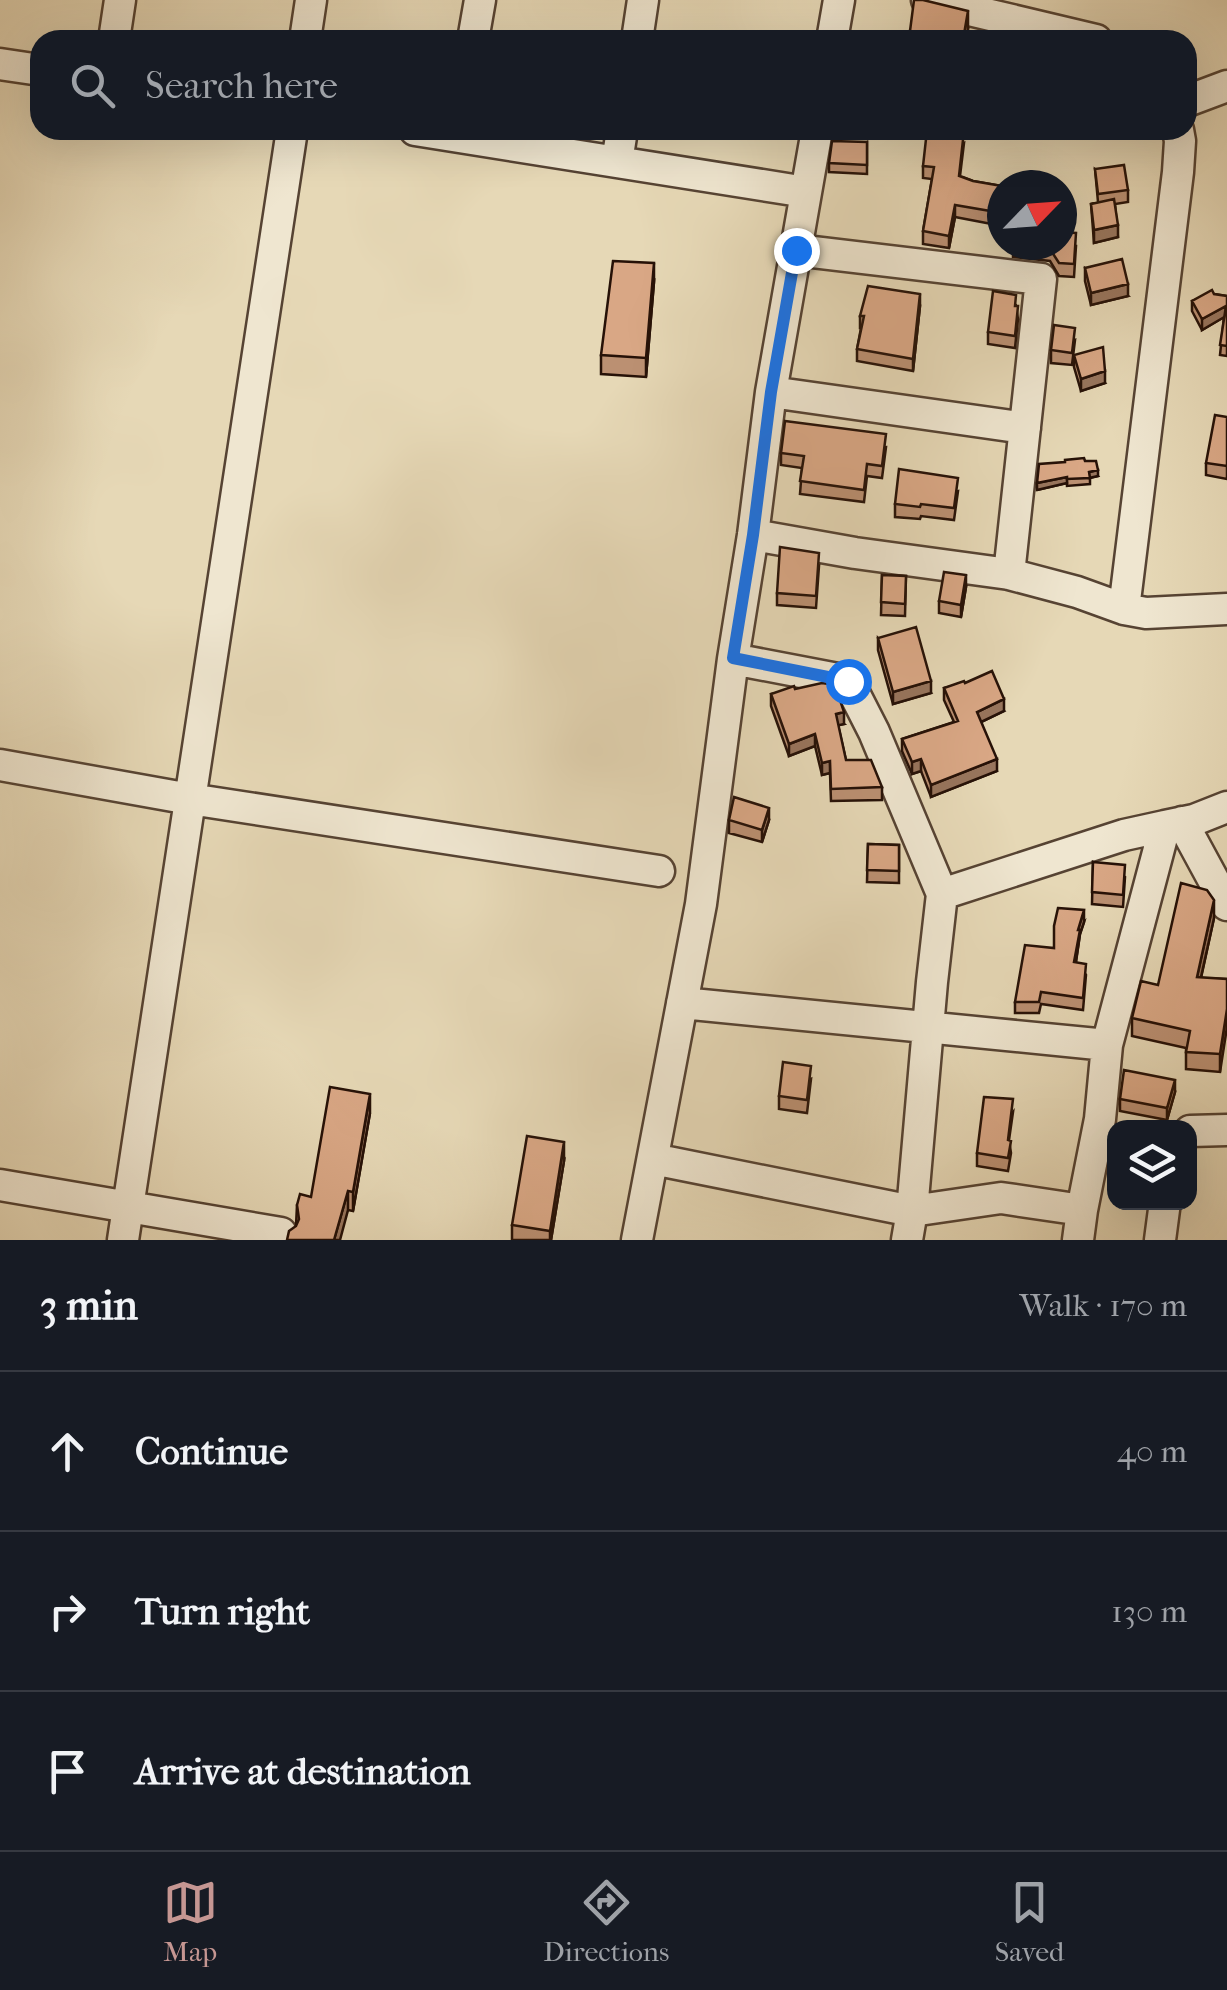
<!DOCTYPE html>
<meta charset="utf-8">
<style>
body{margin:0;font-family:"IM FELL French Canon",serif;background:#20242c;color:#f1f3f6}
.controls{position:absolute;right:30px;bottom:30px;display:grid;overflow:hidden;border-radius:20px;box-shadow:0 10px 40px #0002}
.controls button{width:90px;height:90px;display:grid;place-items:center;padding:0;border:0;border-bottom:2px solid #363941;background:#171b24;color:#f1f3f6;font:50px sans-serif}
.compass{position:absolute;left:987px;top:170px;width:90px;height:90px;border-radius:50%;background:#171b24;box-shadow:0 10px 40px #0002;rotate:65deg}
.stop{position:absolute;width:30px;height:30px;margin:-22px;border:8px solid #1a73e8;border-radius:50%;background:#fff}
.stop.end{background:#1a73e8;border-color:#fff;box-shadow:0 2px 10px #0008}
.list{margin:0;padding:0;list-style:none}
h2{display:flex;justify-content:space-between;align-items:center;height:130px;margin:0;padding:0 40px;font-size:42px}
h2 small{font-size:32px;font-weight:400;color:#9ea1a6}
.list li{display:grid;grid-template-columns:65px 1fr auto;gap:30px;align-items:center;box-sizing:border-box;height:160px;padding:0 40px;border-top:2px solid #363941}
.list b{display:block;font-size:38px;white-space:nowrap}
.list em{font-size:32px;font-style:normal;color:#9ea1a6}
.icon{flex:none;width:55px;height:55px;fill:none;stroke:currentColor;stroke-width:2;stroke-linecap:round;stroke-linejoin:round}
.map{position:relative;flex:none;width:1227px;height:1240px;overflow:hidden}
.search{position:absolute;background:#171b24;box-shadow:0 10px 40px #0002;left:30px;right:30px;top:30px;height:110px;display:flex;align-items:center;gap:25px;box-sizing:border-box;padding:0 35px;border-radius:30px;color:#9ea1a6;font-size:38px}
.sheet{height:610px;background:#171b24}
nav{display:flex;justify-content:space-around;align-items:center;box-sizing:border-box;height:140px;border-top:2px solid #363941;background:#171b24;font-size:28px;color:#9ea1a6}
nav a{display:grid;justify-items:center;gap:5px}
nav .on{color:#c59692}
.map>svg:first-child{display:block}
</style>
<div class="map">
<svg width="1227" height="1240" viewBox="0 0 1227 1240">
<rect width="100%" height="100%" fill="#e6d8b6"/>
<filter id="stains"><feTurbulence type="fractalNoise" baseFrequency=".002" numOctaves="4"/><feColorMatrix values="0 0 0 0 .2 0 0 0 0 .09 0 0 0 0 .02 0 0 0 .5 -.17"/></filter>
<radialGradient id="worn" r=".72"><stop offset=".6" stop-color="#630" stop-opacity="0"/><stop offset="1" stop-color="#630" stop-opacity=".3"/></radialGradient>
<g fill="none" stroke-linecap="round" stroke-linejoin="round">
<defs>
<path id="minor" d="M927 0 1096 40
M114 40 120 0
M305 40 311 0
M473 40 480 0
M637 40 643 0
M832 40 839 0
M0 64 40 70
M1187 101 1227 86
M415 130 806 192
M617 162 622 130
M796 250 1041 279 1009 574
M771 392 1025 428
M753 535 855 553 1009 574 1077 592 1124 609 1146 613 1227 609
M1124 609 1178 172 1180 141 1178 130
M733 659 848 681 874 732 942 894 932 982 912 1211 907 1240
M0 765 190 799 659 871
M1182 822 1227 905
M942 894 1124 835 1165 826
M682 1003 1107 1045
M1190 1131 1227 1130
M653 1159 912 1211 1001 1198 1082 1210
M0 1185 281 1233
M123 1240 292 130
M637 1240 701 904 733 659 753 535 771 392 817 130
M1078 1240 1082 1210 1100 1119 1107 1045 1165 826 1194 820 1227 807
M1160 1240 1165 1202"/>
</defs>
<use href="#minor" stroke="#564333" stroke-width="35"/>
<use href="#minor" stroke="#efe6d0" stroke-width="30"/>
</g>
<path fill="#bb9072" stroke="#261107" stroke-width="2.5" d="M968 29 966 40H910V31Z
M867 142V174L829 172V163Z
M964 143 960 176 973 181 1002 186V226L955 217 949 248 923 244V231L932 179 923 178V166Z
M1095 169 1128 190V202L1115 204 1118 237 1094 243 1091 204 1098 202Z
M1013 245 1076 246 1074 277 1059 276 1050 261 1013 257Z
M1085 268 1128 296 1091 305 1085 281Z
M654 282 646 377 601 374V355Z
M1214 294 1227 296V356L1220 355 1224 317 1202 330 1192 311V301Z
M920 306 913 371 857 361V349L861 328H860V316Z
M1016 306 1018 319 1015 348 988 344V332Z
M1075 340 1072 365 1051 363V350Z
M1074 355 1105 383 1081 391 1074 367Z
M1227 417V479L1206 475V463Z
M886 447 882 478 867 476 864 502 800 494 802 468 781 465V453Z
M1085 461 1098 476 1090 478V484L1067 486V483L1037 490Z
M958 491 954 520 921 516 920 519 895 517V504Z
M819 566 816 608 777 605V593Z
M882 575 906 576 905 616 881 615Z
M966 587 961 617 939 613V601Z
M878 638 931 693 893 704 878 650Z
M965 683 1004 711 981 722 997 771 931 797 921 771 912 774 902 751V739L954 722 944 700V688Z
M795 689 844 724 838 725 846 760 882 787V800L831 801 830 773 822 775 815 746 789 756 771 706V694Z
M729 820H769L762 842 729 833Z
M868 844 899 845V883L867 882Z
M1093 862 1125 877 1123 907 1092 904Z
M1214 918 1201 978 1227 979 1220 1072 1186 1069V1048L1132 1036V1018Z
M1084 922 1080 934 1076 962 1086 975 1083 1010 1041 1004 1039 1013H1015V1002L1054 948Z
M811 1079 807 1113 779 1109V1096Z
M1175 1092 1167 1120 1120 1111V1099Z
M1013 1112 1009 1140 1011 1153 1008 1171 977 1166V1153Z
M370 1113 353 1211 348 1210 296 1226 297 1205 311 1197Z
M564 1161 551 1240H512V1225Z"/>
<path fill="#98755d" stroke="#261107" stroke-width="2.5" d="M968 11V29L966 40H963Z
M955 205V217L949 248V236Z
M1118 225V237L1094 243V230Z
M654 263V282L646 377V358Z
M1128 284V296L1091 305V293Z
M920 294V306L913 371V359Z
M1226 306V316L1202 330V319Z
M1105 371V383L1081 391V379Z
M1098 470V476L1089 478V472Z
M1067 477V483L1037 490V483Z
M966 575V587L961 617V605Z
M931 681V693L893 704V692Z
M1004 699V711L977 724V712Z
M844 712V724L836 726V714Z
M815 734V746L789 756V744Z
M921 759V771L912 774V762Z
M997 759V771L931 797V785Z
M830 761V773L822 775V763Z
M769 808V820L762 842V830Z
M1214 900V918L1197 995V977Z
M1084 910V922L1080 934 1074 974 1078 930Z
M1227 1009V1027L1220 1072V1054Z
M1175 1080V1092L1167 1120V1108Z
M370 1094V1113L353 1211V1192Z
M564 1142V1161L551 1240H550V1231Z
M348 1191V1210L340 1240H334Z"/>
<path fill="#d9a785" stroke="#261107" stroke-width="2.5" d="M914 0H923L968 11 963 40H932V35L910 31Z
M927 130 964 131 959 176 973 181 1002 186V213L955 205 949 236 923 231 934 167 923 166Z
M832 141 867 142V165L829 163Z
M1124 165 1128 190 1098 194 1095 169Z
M1114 199 1118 225 1094 230 1091 204Z
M1062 232 1076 233 1074 264 1059 263 1050 249 1018 245H1062Z
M1122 259 1128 284 1091 293 1085 268Z
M613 261 654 263 646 358 601 355Z
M868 286 920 294 913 359 857 349 864 316H860Z
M1212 290 1214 294 1227 296V346L1220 345 1226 306 1202 319 1192 301Z
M993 291 1016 295 1015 306H1018L1015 336 988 332Z
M1054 325 1075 328 1072 353 1051 350Z
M1103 347 1105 371 1081 379 1074 355Z
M1215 415 1227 417V466L1206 463Z
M785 421 886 434 882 466 867 464 864 490 800 481 804 456 781 453Z
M1084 458 1085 461H1096L1098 470 1089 472 1090 478 1067 479V477L1037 483 1039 464 1065 462V460Z
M899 469 958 478 954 508 921 504 920 507 895 504Z
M780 547 819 553 816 596 777 593Z
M944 572 966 575 961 605 939 601Z
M882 575 906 576 905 604 881 602Z
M916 627 931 681 893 692 878 638Z
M992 671 1004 699 977 712 997 759 931 785 921 759 912 762 902 739 958 721 944 688 964 681 965 683Z
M822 683 835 685 844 712 836 714 846 760H871L882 787 831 789 830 761 822 763 815 734 789 744 771 694 794 686 795 689Z
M734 797 769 808 762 830 729 820Z
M868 844 899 845V871L867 870Z
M1093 862 1125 865 1123 895 1092 892Z
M1181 883 1207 890 1214 900 1197 977 1227 979V1009L1220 1054 1186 1052 1190 1031 1132 1018 1141 981 1158 985Z
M1058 908 1084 910 1078 930H1080L1074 962 1086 964 1083 998 1041 992 1039 1002H1015L1025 945 1054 948V926Z
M783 1062 811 1066 807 1100 779 1096Z
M1124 1070 1175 1080 1167 1108 1120 1099Z
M330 1087 370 1094 353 1192 348 1191 334 1240H287L289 1231 296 1226 299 1219 297 1205 300 1194 311 1197Z
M984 1097 1013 1099 1008 1140 1011 1141 1008 1158 977 1153Z
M527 1136 564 1142 550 1231 512 1225Z"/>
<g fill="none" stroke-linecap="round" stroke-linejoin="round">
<path stroke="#1a73e8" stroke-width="12" d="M796 250 771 392 753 535 733 658 848 681"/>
</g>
<rect width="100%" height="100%" filter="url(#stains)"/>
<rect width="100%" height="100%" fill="url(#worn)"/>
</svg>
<div class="controls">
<button><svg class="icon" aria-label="layers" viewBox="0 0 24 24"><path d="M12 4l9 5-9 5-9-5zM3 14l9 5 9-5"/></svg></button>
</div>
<svg class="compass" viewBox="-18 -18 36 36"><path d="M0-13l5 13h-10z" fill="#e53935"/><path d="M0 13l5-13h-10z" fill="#9ea1a6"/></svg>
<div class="stop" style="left:848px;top:681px"></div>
<div class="stop end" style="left:796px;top:250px"></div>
<div class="search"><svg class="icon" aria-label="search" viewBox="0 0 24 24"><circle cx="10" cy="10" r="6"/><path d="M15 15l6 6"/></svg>Search here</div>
</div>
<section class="sheet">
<h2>3 min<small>Walk · 170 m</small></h2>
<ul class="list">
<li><svg class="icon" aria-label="ahead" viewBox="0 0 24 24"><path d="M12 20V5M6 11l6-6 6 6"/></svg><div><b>Continue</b></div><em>40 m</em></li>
<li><svg class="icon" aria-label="right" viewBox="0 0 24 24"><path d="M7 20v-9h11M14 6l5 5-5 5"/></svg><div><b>Turn right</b></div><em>130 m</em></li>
<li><svg class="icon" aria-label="arrive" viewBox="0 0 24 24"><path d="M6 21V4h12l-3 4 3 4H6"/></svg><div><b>Arrive at destination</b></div></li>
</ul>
</section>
<nav>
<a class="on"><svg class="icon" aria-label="map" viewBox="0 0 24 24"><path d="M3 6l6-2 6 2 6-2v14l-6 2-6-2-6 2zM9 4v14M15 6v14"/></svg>Map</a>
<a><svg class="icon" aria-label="directions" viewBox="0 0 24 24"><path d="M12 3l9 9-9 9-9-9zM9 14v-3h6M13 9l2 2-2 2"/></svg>Directions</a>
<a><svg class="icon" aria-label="saved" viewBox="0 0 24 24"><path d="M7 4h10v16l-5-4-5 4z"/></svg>Saved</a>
</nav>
